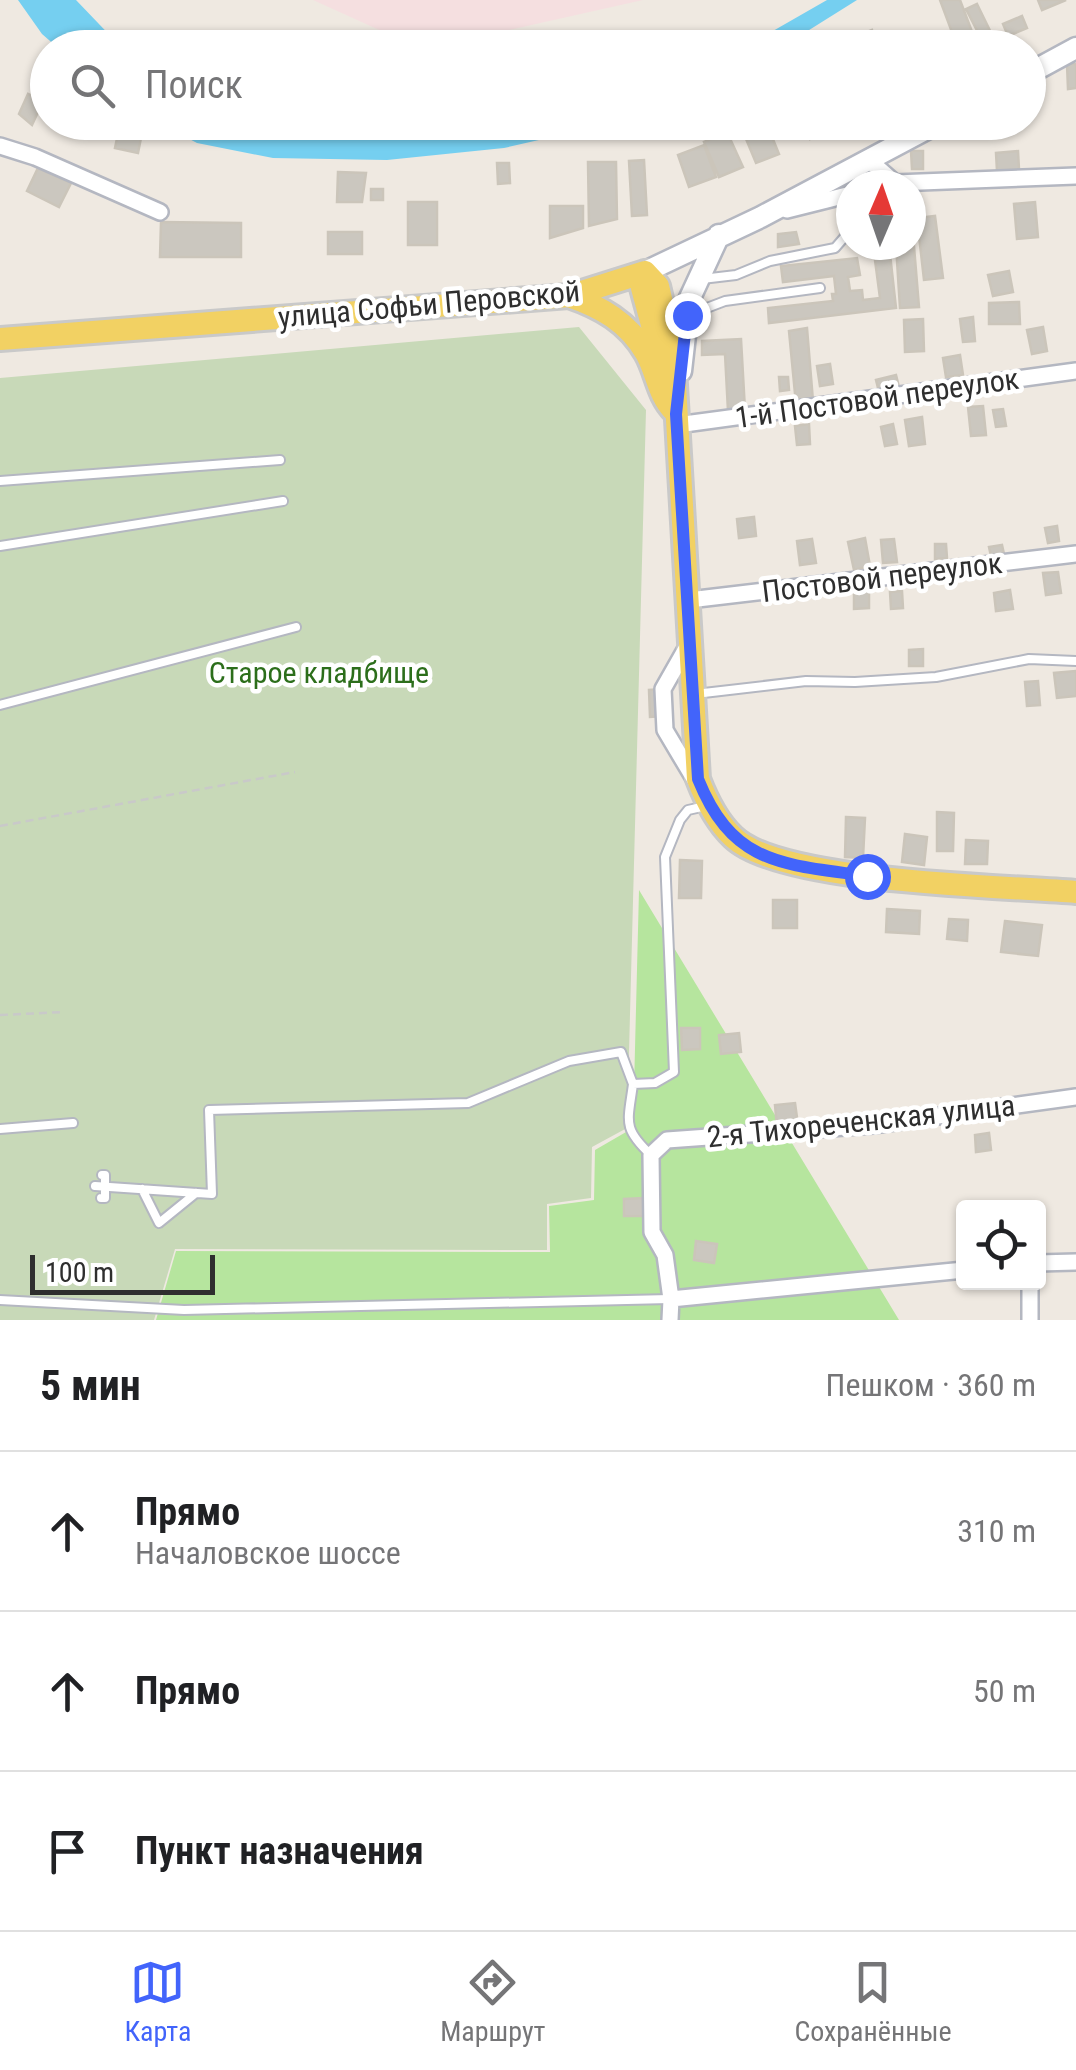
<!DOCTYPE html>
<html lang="ru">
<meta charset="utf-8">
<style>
body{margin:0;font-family:"Roboto Condensed",sans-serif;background:#f6f6f6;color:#202124}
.controls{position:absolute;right:30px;bottom:30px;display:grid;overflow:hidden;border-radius:10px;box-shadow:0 2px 8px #0004}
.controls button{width:90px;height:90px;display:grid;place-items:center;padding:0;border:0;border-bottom:2px solid #e0e0e0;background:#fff;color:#202124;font:50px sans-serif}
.compass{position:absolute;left:836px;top:170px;width:90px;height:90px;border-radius:50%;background:#fff;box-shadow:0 2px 8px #0004;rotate:2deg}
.scale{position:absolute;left:30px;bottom:25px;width:185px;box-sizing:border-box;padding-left:10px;border:5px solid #2e2e2e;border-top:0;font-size:28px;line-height:35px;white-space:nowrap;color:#2e2e2e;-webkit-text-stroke:8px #fff;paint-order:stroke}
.stop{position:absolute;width:30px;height:30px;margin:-22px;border:8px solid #4264fb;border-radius:50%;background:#fff}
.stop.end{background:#4264fb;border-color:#fff;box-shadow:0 2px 10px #0008}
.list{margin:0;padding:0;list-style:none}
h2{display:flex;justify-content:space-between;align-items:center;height:130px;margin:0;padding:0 40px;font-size:42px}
h2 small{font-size:32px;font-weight:400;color:#757577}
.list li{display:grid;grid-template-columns:65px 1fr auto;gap:30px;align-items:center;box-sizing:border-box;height:160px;padding:0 40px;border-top:2px solid #e0e0e0}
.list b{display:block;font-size:38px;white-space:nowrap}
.list p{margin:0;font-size:32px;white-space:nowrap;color:#757577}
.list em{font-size:32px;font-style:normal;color:#757577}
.icon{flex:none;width:55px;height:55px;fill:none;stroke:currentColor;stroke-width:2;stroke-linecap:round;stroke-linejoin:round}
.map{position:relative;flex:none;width:1076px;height:1320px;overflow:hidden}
.search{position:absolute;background:#fff;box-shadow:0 2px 8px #0004;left:30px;right:30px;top:30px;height:110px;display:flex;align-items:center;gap:25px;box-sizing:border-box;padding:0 35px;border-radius:55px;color:#757577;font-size:38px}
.sheet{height:610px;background:#fff}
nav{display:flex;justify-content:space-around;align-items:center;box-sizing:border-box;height:140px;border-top:2px solid #e0e0e0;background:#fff;font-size:28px;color:#757577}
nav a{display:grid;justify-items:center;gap:5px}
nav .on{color:#4264fb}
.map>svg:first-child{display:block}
</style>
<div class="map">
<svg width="1076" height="1320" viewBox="0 0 1076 1320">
<rect width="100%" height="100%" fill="#efe9e1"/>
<path fill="#f5dfe0" d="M313 0H643L434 47 419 48Z"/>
<path fill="#b6e59e" d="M639 890 899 1320H156L176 1251 550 1252 549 1206 594 1200 595 1150 633 1128Z"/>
<path fill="#c8d9b8" d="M579 327 646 410 627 1128 592 1147 591 1198 547 1204V1250L175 1249 154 1320H0V378Z"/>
<path fill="#75cff0" d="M18 0H76L121 47H57L42 34Z
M827 0H857L782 47H745Z
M159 123V122L614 123 504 148 387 160 273 158 197 143Z"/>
<path fill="#cbc7bf" stroke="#cbc5ba" stroke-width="2.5" d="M940 0H960L974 37 956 43Z
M1038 0H1066L1042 10Z
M977 4 995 41 985 46 966 9Z
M1022 16 1027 28 1008 36 1003 24Z
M872 30 879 48H857L853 38Z
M1067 64H1076V88L1068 89Z
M28 94 43 101 32 125 19 114Z
M739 122H766L779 154 756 163Z
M802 122H824L828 130 810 139Z
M120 124 143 128 138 153 115 148Z
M727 132 743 167 719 177 704 142Z
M704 145 716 177 689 187 678 155Z
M911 151H923V169H912Z
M1018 151 1019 169 997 171 996 153Z
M644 160 647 215 632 216 629 161Z
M588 162H616L617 219 589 226Z
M497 163H509L510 183 498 184Z
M38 168 71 183 59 207 27 191Z
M338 172 366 173 362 202H337Z
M371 189H383V200H371Z
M408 202H437V245H408Z
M1035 202 1038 237 1017 239 1014 204Z
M550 206H583V228L550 238Z
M911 210 919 307 900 308 896 245H911Z
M935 216 943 278 924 280 917 218Z
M161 222 241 223V257H160Z
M328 232H362V254H328Z
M796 232 799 244 778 247V234Z
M873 245H889L896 308 769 323 768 308 833 301 832 294H836L834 276 783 282 781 266 857 258 860 275 848 277 850 291 862 290 863 300 880 298Z
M1009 271 1013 292 993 296 988 275Z
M1019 302 1020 324H989V303Z
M973 317 975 341 963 342 960 319Z
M923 319 924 351 905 352 904 320Z
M1043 327 1047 351 1032 354 1027 330Z
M807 328 813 401 796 404 789 331Z
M741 339 745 410 728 411 725 354 702 355V341Z
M960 355 963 375 946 377 943 358Z
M830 364 833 384 820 386 817 366Z
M896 375 900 391 880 396 876 380Z
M779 377H788L789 390 780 391Z
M983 406 986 435 971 436 968 407Z
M1003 409 1006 426 996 427 993 410Z
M922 417 925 444 909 446 905 420Z
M809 424 810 444 797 445 795 426Z
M893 424 897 444 885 446 881 427Z
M754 517 756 536 739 538 737 519Z
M1057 526 1059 541 1048 543 1045 528Z
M865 538 870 566 854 570 848 542Z
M812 539 816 563 800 565 797 541Z
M894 539 897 562 883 563 881 540Z
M935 544H946L947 558 935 559Z
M1002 545 1004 554 991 556 989 547Z
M1058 572 1061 593 1046 595 1043 573Z
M869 589V608L854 609V590Z
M1010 590 1013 609 996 611 994 593Z
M902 591 903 608 891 609 890 592Z
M923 649V666H909V650Z
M1076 671V696L1057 698 1054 673Z
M1038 681 1040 705 1027 706 1025 682Z
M663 689 664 716 650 717 649 690Z
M937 812 954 813 953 851H937Z
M846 817 865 818 863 858 845 857Z
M905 834 927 837 924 865 902 862Z
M966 840 988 841 987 864H965Z
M680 860 702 861 701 898H679Z
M773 900H797V928H773Z
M887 909 920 911 919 934 886 932Z
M949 919 968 920 967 941 947 939Z
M1005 921 1042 925 1038 956 1001 952Z
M681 1028H700V1049L682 1050Z
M739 1033 741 1052 721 1054 719 1035Z
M795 1103 798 1125 777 1127 775 1105Z
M989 1133 991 1150 976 1152 975 1135Z
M644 1198V1216H624V1199Z
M696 1241 717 1244 714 1263 694 1260Z"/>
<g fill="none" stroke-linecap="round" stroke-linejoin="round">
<defs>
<path id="service" d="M702 279 736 275 770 261 835 248 848 233 845 195
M691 314 725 301 820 288
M0 481 280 460
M0 546 283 501
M695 694 806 681 855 682 936 677 1029 659 1076 661
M0 705 296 627
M0 1129 73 1123
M651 1155C622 1128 628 1122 633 1084L655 1083 674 1072 665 857 680 820 688 810 706 806
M95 1186 212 1194 209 1110 468 1103 569 1061 621 1052 633 1084
M142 1189 159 1223 196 1193
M101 1198H105V1175H102
M0 1300 184 1310 670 1299"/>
<path id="minor" d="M0 146 35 157 160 212
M870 161 895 183 1076 176
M787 210 851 194
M677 425 1076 371
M689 600 1076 554
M688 645 663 689 665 730 696 782
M1038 1263 1076 1262
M671 1299 964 1270
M670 1320 671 1299 665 1255 652 1232 651 1155 667 1140 873 1125 1076 1097
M1030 1320V1282"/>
<path id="secondary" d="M1028 74 1076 48
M645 272 761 217 940 122
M681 371 689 300 719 235"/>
<path id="primary" d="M645 272 658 286 673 351 698 779C706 800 716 821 733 837 780 883 1004 886 1076 892
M645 272 642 288 662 362
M569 296C601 307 628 322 646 353 657 372 658 395 674 411
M0 339 569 296 645 272"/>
</defs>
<use href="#service" stroke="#b4b7c1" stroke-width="12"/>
<use href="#minor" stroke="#b4b7c1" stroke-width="20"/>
<use href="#secondary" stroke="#b4b7c1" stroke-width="25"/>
<use href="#primary" stroke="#c9c9c9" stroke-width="28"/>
<path stroke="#c9c9c9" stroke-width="2.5" stroke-dasharray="8 5" stroke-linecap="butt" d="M0 826 295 772
M0 1015 64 1012"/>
<use href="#service" stroke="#fff" stroke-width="8"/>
<use href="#minor" stroke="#fff" stroke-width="15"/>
<use href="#secondary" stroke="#fff" stroke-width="20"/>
<use href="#primary" stroke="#f2d163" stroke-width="22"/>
</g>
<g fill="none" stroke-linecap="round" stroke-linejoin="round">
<path stroke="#4264fb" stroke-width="12" d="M687 315 676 414 698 779C733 866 784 864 867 876"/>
</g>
<g text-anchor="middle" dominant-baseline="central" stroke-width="9" stroke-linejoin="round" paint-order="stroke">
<g font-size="30" fill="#2e2e2e" stroke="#fff">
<text transform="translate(429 304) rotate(-5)">улица Софьи Перовской</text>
<text transform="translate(877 398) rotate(-8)">1-й Постовой переулок</text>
<text transform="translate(882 577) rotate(-7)">Постовой переулок</text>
<text transform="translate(861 1121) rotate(-6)">2-я Тихореченская улица</text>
</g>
<g font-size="30" fill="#2c6e1b" stroke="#fff">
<text x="319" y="672">Старое кладбище</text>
</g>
</g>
</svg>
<div class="controls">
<button><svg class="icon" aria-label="locate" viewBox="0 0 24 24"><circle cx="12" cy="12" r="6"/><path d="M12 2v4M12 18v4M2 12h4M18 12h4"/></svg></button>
</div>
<svg class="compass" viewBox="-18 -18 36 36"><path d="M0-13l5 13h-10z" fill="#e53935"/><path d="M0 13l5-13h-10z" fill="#757577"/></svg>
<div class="scale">100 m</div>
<div class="stop" style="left:867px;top:876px"></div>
<div class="stop end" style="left:687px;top:315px"></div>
<div class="search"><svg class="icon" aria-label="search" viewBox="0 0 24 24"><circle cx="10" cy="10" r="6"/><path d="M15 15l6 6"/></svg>Поиск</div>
</div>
<section class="sheet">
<h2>5 мин<small>Пешком · 360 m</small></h2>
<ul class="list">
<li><svg class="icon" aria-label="ahead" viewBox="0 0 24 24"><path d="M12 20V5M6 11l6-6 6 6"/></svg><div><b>Прямо</b><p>Началовское шоссе</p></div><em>310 m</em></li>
<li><svg class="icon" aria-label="ahead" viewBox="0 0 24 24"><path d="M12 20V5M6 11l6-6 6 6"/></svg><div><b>Прямо</b></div><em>50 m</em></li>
<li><svg class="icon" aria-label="arrive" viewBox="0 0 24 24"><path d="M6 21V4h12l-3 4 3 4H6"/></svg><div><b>Пункт назначения</b></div></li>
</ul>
</section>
<nav>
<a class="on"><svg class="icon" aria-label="map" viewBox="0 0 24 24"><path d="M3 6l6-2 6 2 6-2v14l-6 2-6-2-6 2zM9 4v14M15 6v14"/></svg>Карта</a>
<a><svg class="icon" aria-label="directions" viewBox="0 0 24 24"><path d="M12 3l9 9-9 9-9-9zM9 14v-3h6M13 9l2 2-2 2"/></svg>Маршрут</a>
<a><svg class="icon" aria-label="saved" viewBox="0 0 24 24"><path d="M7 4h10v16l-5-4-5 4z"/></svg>Сохранённые</a>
</nav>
